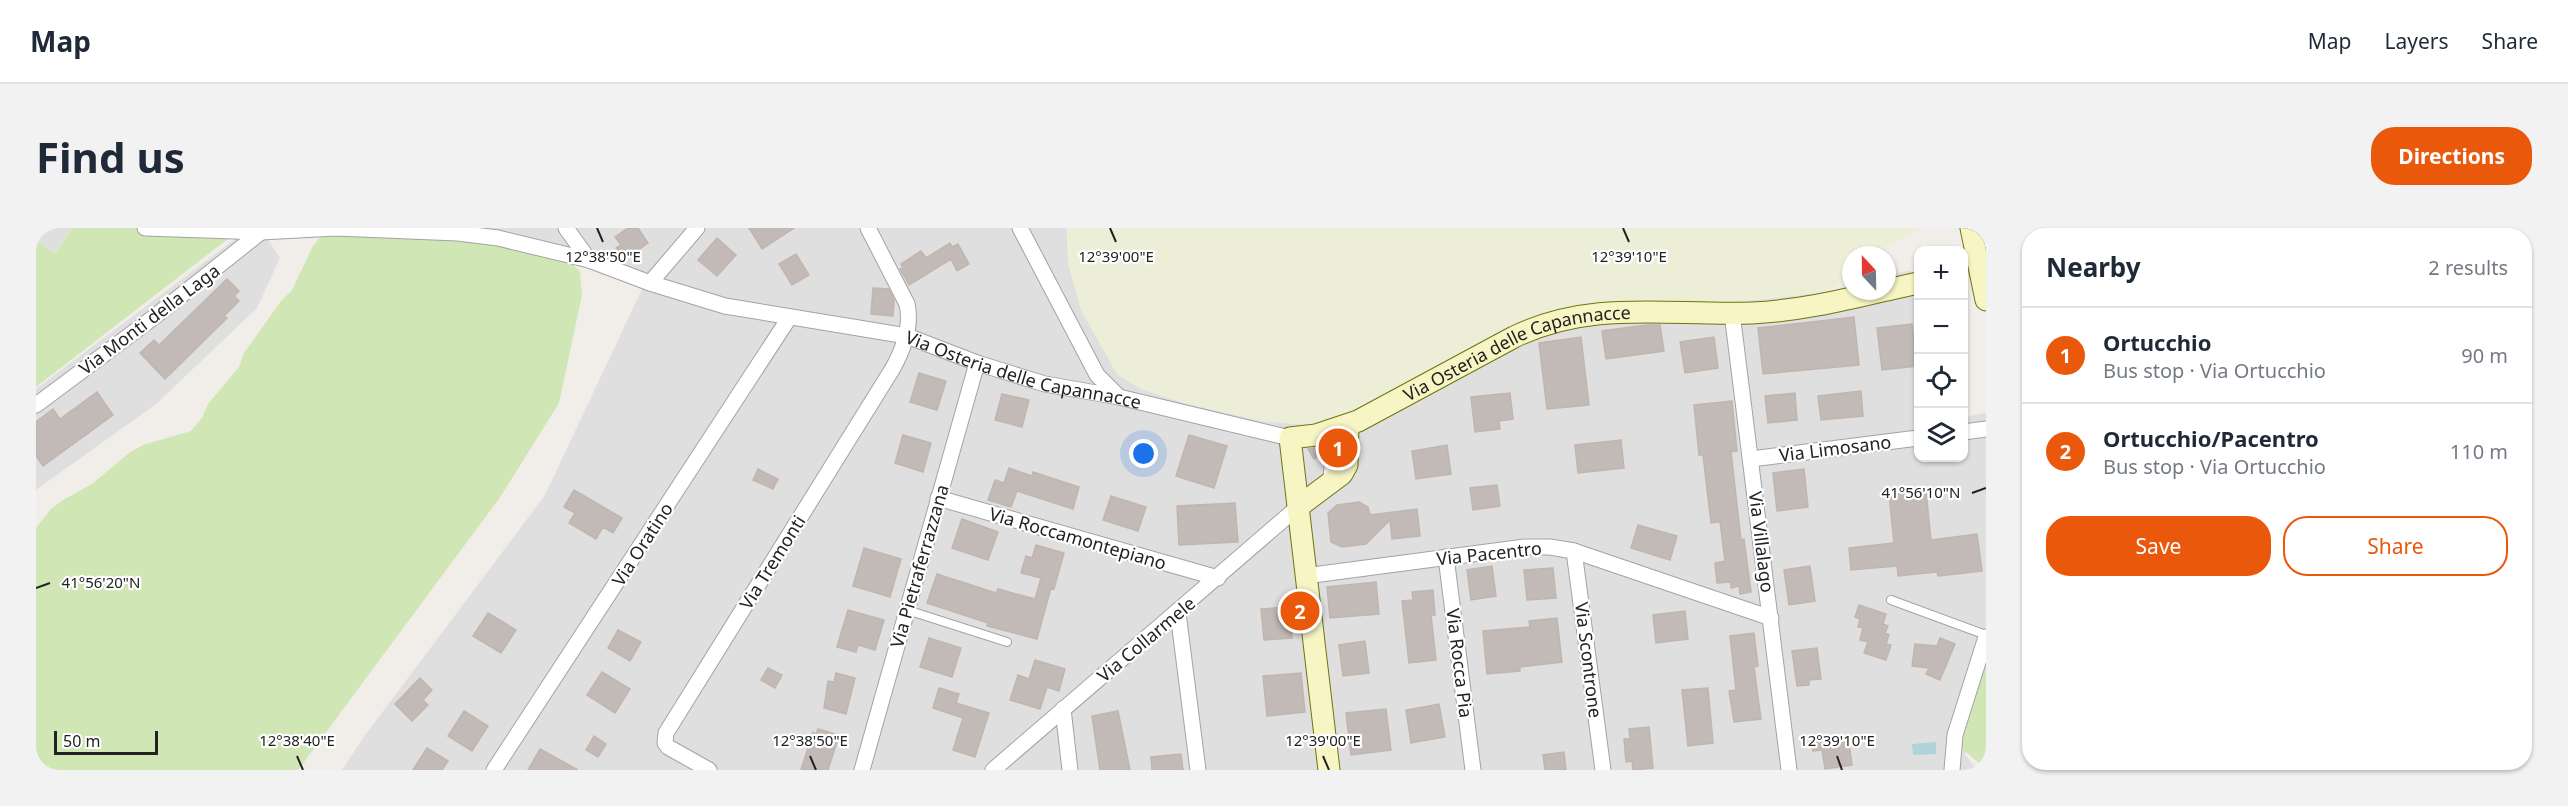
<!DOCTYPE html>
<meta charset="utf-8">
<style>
body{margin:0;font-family:"Noto Sans",sans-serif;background:#f2f2f3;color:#1f2937}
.controls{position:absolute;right:18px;top:18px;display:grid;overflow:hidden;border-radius:12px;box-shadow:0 2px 4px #0004}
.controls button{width:54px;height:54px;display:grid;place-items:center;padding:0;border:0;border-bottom:2px solid #e0e1e3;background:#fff;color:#1f2937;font:30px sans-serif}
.compass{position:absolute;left:1806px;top:18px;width:54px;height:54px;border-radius:50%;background:#fff;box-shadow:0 2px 4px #0004;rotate:338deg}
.scale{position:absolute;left:18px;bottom:15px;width:104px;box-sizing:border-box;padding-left:6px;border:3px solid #222;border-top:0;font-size:16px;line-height:21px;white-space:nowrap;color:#222;-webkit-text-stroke:4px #fff;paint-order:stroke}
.you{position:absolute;left:1108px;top:226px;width:21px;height:21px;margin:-15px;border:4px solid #fff;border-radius:50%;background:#1a73e8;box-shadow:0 0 0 9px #1a73e833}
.badge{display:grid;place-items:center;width:39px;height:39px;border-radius:50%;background:#ea580c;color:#fff;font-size:20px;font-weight:700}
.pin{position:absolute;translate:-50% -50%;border:3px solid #fff;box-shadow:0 2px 6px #0006}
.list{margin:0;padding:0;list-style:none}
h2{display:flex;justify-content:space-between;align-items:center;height:78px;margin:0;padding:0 24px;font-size:26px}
h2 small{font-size:20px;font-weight:400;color:#747a83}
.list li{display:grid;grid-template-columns:39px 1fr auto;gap:18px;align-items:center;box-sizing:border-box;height:96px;padding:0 24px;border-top:2px solid #e0e1e3}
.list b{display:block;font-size:22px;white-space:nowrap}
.list p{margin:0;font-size:20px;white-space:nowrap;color:#747a83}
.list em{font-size:20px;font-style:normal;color:#747a83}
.actions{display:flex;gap:12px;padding:18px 24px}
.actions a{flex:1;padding:14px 0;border:2px solid #ea580c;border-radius:24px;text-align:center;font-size:21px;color:#ea580c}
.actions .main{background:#ea580c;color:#fff}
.icon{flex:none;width:33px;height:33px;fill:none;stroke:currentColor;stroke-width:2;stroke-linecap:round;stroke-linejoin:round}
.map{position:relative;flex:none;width:1950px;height:542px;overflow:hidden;border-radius:24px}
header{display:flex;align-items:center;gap:36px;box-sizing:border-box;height:84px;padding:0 30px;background:#fff;border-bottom:2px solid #e0e1e3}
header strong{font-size:28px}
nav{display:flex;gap:33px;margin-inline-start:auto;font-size:21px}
.intro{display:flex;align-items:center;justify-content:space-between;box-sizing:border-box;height:144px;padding:0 36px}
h1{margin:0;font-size:42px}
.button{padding:15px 27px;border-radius:24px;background:#ea580c;color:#fff;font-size:21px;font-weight:700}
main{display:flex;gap:36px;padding:0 36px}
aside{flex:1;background:#fff;border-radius:24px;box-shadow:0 2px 4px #0004}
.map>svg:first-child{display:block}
</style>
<header>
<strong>Map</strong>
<nav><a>Map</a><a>Layers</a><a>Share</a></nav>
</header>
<div class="intro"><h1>Find us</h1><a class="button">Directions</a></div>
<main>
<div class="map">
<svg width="1950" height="542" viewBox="0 0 1950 542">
<rect width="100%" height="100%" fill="#f1eee9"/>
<path fill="#e0dfdf" d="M0 0H36L20 25 0 13Z
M95 0H1031L1032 35 1045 82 1081 146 1105 161 1148 175 1226 193 1274 197 1585 74H1700L1791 64 1815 58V63H1851V48L1875 42 1882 87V230H1928V189L1950 185V439L1938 475 1929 526 1941 542H306L327 510 509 267 607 59 551 35 287 6 231 10 244 30 221 80 119 177 0 262V161L199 11V9Z"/>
<path fill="#edeed7" d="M1031 0H1884L1839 27H1815V45L1792 64 1700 74H1585L1323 183 1274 197 1226 193 1148 175 1105 161 1081 146 1045 82 1032 35Z"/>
<path fill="#d0e6b4" d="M36 0H147L197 7 0 159V13L20 25Z
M287 6 444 10 527 29 544 43 546 67 523 175 465 268 262 542H0V300L15 281 27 272 56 256 93 225 107 217 155 203 166 190 172 176 203 139 208 125 245 73 256 62 277 18Z
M1950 409V541L1918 514Z"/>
<path fill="#aed3db" d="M1900 514V526L1877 527 1876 516Z"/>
<path fill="#c2bab6" stroke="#c2b5ad" stroke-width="1.5" d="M592 0H602L612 15 592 29 590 27 587 29 580 20 585 17 579 9Z
M713 0H758L726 21Z
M681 10 700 27 681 48 662 32Z
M914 15 916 19 922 16 933 36 921 43 915 31 873 57 864 41 867 40 865 36 885 23 890 30Z
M760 26 773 47 756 57 743 36Z
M191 51 203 63 198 68 203 73 188 88 191 90 129 151 104 125 118 112 123 117Z
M837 60 853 61 858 72 857 88 835 86Z
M1818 89 1823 137 1727 146 1722 100Z
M1876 96 1881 138 1846 142 1841 100Z
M1610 97H1624L1628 123 1570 131 1566 103Z
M1545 109 1553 177 1511 181 1503 115Z
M1678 109 1682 140 1649 145 1644 114Z
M883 145 910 153 901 182 874 174Z
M1825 163 1827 188 1785 192 1782 168Z
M61 164 77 187 7 238 0 228V194L17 181 24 191Z
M1474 165 1477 191 1463 193 1464 201 1439 204 1435 169Z
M1759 165 1761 192 1732 195 1729 168Z
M966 166 993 172 986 199 959 192Z
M1696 173 1701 223 1695 224 1705 312 1708 311 1715 364 1704 366 1703 358 1695 360V354L1681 355 1679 335 1689 333 1684 294 1675 295 1667 227H1663L1658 177Z
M867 207 895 215 887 244 859 235Z
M1153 207 1191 218 1178 260 1140 248Z
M1585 212 1588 240 1542 245 1539 217Z
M1411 217 1415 246 1380 251 1376 223Z
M1285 219 1288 226 1278 231 1272 221Z
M973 240 996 248 997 244 1043 259 1037 281 981 263 975 279 952 272 959 252 968 255Z
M722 241 742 251 737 261 717 252Z
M1768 241 1772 279 1741 283 1737 245Z
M1461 257 1464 278 1437 282 1434 260Z
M538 262 586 290 577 305 567 299 560 311 533 295 539 285 528 279Z
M1890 263 1895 312 1941 306 1946 343 1902 348 1901 344 1862 348 1861 338 1815 342 1813 320 1858 315 1853 267Z
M1075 268 1110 279 1102 303 1067 292Z
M1323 274 1332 279 1334 287 1381 281 1384 308 1356 311 1354 292 1330 316 1306 319 1295 314 1292 285 1301 277Z
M1199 275 1202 314 1143 317 1141 278Z
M926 291 962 304 952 332 916 320Z
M1602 297 1641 308 1634 332 1595 320Z
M1000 317 1028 325 1018 361 1015 360 1001 411 951 398 952 395 891 375 901 346 960 365 962 361 999 371 1005 350 985 345 990 328 996 330Z
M828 320 865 331 854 369 817 358Z
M1456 338 1460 368 1435 372 1431 342Z
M1774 338 1779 373 1753 377 1748 342Z
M1517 340 1520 370 1491 372 1488 342Z
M1340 354 1343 386 1294 390 1291 359Z
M1397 362 1399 387H1395L1400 432 1373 435 1366 373 1377 372 1376 364Z
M1823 377 1850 386 1847 396 1852 398 1849 405 1853 407 1850 416 1855 417 1850 432 1828 425 1832 414 1824 412 1827 400 1822 399 1824 391 1819 389Z
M1253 379 1256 410 1228 412 1225 381Z
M812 382 848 392 839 422 822 417 820 424 801 419Z
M1649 383 1652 411 1620 415 1617 387Z
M452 385 480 402 465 425 437 408Z
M1521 390 1526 434 1484 439V443L1451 446 1447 403 1494 399 1493 393Z
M582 402 605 414 594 433 572 420Z
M1718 405 1722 438 1718 439 1725 491 1698 494 1693 463 1700 462 1694 408Z
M893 410 925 420 916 449 884 439Z
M1904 410 1919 416 1904 452 1890 446 1893 440 1876 438 1879 416 1901 418Z
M1329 413 1333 445 1307 448 1303 417Z
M1781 420 1785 451 1773 452V457L1761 458 1756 423Z
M999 432 1029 441 1023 463 1011 459 1004 481 974 472 982 447 993 451Z
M732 440 746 447 739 460 725 452Z
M566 444 594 461 579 485 551 467Z
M800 445 819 450 810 486 788 480 792 453 798 454Z
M1265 445 1269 484 1231 488 1227 448Z
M384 450 396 462 387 472 392 477 376 493 359 476Z
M903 460 923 466 920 475 953 485 939 529 917 522 927 490 897 480Z
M1672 460 1677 515 1652 518 1646 462Z
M1403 476 1409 509 1375 515 1370 482Z
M1350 481 1355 522 1315 527 1310 485Z
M428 483 452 498 436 523 412 508Z
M1082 483 1094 542H1064L1056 488Z
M1613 499 1617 540 1597 542 1596 533 1590 534 1588 511H1594L1593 501Z
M782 501 803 507 792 542H765L777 504 780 506Z
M558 508 570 516 562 529 550 522Z
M1812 508 1816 537 1789 541 1786 522 1777 523 1776 513Z
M391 520 412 533 406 542H377Z
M504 521 542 542H492Z
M1528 524 1530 542H1509L1507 527Z
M1145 526 1147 542H1116L1115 529Z"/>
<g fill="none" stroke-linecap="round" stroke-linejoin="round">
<defs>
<path id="lane" d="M1291 252 1297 204
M1855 372 1950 407
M871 382 971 414"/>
<g id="street">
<path id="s1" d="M109 0 225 4 300 0 422 5 462 10 553 32 614 55 689 78 871 108 941 135 1009 156 1083 169 1254 210"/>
<path d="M530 0 553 32"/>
<path d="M984 0 1061 147 1083 169"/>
<path d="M614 55 661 0"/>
<path d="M1696 85 1753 542"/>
<path d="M0 177 118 89 225 4"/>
<path d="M1928 204 1950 201"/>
<path d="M1715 231 1882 210"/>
<path d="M902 270 1182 350"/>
<path d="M1538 323 1567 542"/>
<path d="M1410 329 1437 542"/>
<path d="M1269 348 1489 319H1514L1538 323 1735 390"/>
<path d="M1142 385 1162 542"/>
<path d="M1027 481 1034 542"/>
<path d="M458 542 753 90"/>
<path d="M673 542 632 519 629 515 630 505 857 140C868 120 876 98 871 76L832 0"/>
<path d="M826 542 941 135"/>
<path d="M957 542 1262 279"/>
<path d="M1916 542 1919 507 1950 409"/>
</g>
<g id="secondary">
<path d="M1935 0 1950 72"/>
<path d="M1851 62 1882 55"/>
<path d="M1262 279 1306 246 1311 237 1312 197"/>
<path id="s2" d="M1293 542 1254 210 1280 207 1322 193 1478 109C1556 71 1632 88 1716 85 1760 83 1804 73 1846 63"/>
</g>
</defs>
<use href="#lane" stroke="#a3a3a3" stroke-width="10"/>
<use href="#street" stroke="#a3a3a3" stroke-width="17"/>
<use href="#secondary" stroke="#6e740e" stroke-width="23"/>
<use href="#lane" stroke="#fff" stroke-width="8"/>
<use href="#street" stroke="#fff" stroke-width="15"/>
<use href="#secondary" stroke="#f6f5c3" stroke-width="21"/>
</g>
<path fill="none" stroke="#222" stroke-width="2" d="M561 0 567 14M1074 0 1080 14M1587 0 1593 14M1936 265 1950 260M0 360 14 355M261 528 267 542M774 528 780 542M1287 528 1293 542M1801 528 1806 542"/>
<g text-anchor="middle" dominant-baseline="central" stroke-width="4.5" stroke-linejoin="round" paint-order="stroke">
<g font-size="18" fill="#222" stroke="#fff">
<text transform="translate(113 91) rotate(-37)">Via Monti della Laga</text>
<text stroke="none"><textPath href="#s2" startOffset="580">Via Osteria delle Capannacce</textPath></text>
<text stroke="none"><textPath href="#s1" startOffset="897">Via Osteria delle Capannacce</textPath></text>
<text transform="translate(1799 220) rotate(-7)">Via Limosano</text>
<text transform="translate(1042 310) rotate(16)">Via Roccamontepiano</text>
<text transform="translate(1726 314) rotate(83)">Via Villalago</text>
<text transform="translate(606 316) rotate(-57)">Via Oratino</text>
<text transform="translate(1453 325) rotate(-6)">Via Pacentro</text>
<text transform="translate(736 334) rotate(-58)">Via Tremonti</text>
<text transform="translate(883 338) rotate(-74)">Via Pietraferrazzana</text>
<text transform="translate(1110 411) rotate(-40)">Via Collarmele</text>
<text transform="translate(1553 432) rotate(83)">Via Scontrone</text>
<text transform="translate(1424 435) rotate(83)">Via Rocca Pia</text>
</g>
</g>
<g font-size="15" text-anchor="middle" fill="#222" stroke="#fff" stroke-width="4.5" stroke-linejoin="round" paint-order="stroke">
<text x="567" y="34">12°38'50"E</text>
<text x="1080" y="34">12°39'00"E</text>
<text x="1593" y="34">12°39'10"E</text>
<text x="1885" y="270">41°56'10"N</text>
<text x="65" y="360">41°56'20"N</text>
<text x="261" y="518">12°38'40"E</text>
<text x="774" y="518">12°38'50"E</text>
<text x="1287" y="518">12°39'00"E</text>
<text x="1801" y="518">12°39'10"E</text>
</g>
</svg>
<div class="controls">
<button>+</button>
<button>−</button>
<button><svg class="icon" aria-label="locate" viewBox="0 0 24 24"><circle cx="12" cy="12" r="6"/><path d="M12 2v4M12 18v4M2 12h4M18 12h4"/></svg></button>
<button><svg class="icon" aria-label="layers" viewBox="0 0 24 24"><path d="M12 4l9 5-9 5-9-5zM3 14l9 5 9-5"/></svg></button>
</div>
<svg class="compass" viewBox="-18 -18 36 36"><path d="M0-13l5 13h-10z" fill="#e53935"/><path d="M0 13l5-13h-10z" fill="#747a83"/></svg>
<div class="scale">50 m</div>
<div class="you"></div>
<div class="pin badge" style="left:1302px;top:220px">1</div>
<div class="pin badge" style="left:1264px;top:383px">2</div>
</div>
<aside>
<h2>Nearby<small>2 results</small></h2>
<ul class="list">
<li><span class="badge">1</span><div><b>Ortucchio</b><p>Bus stop · Via Ortucchio</p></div><em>90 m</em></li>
<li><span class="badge">2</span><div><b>Ortucchio/Pacentro</b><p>Bus stop · Via Ortucchio</p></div><em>110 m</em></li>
</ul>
<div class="actions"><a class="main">Save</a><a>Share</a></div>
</aside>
</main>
